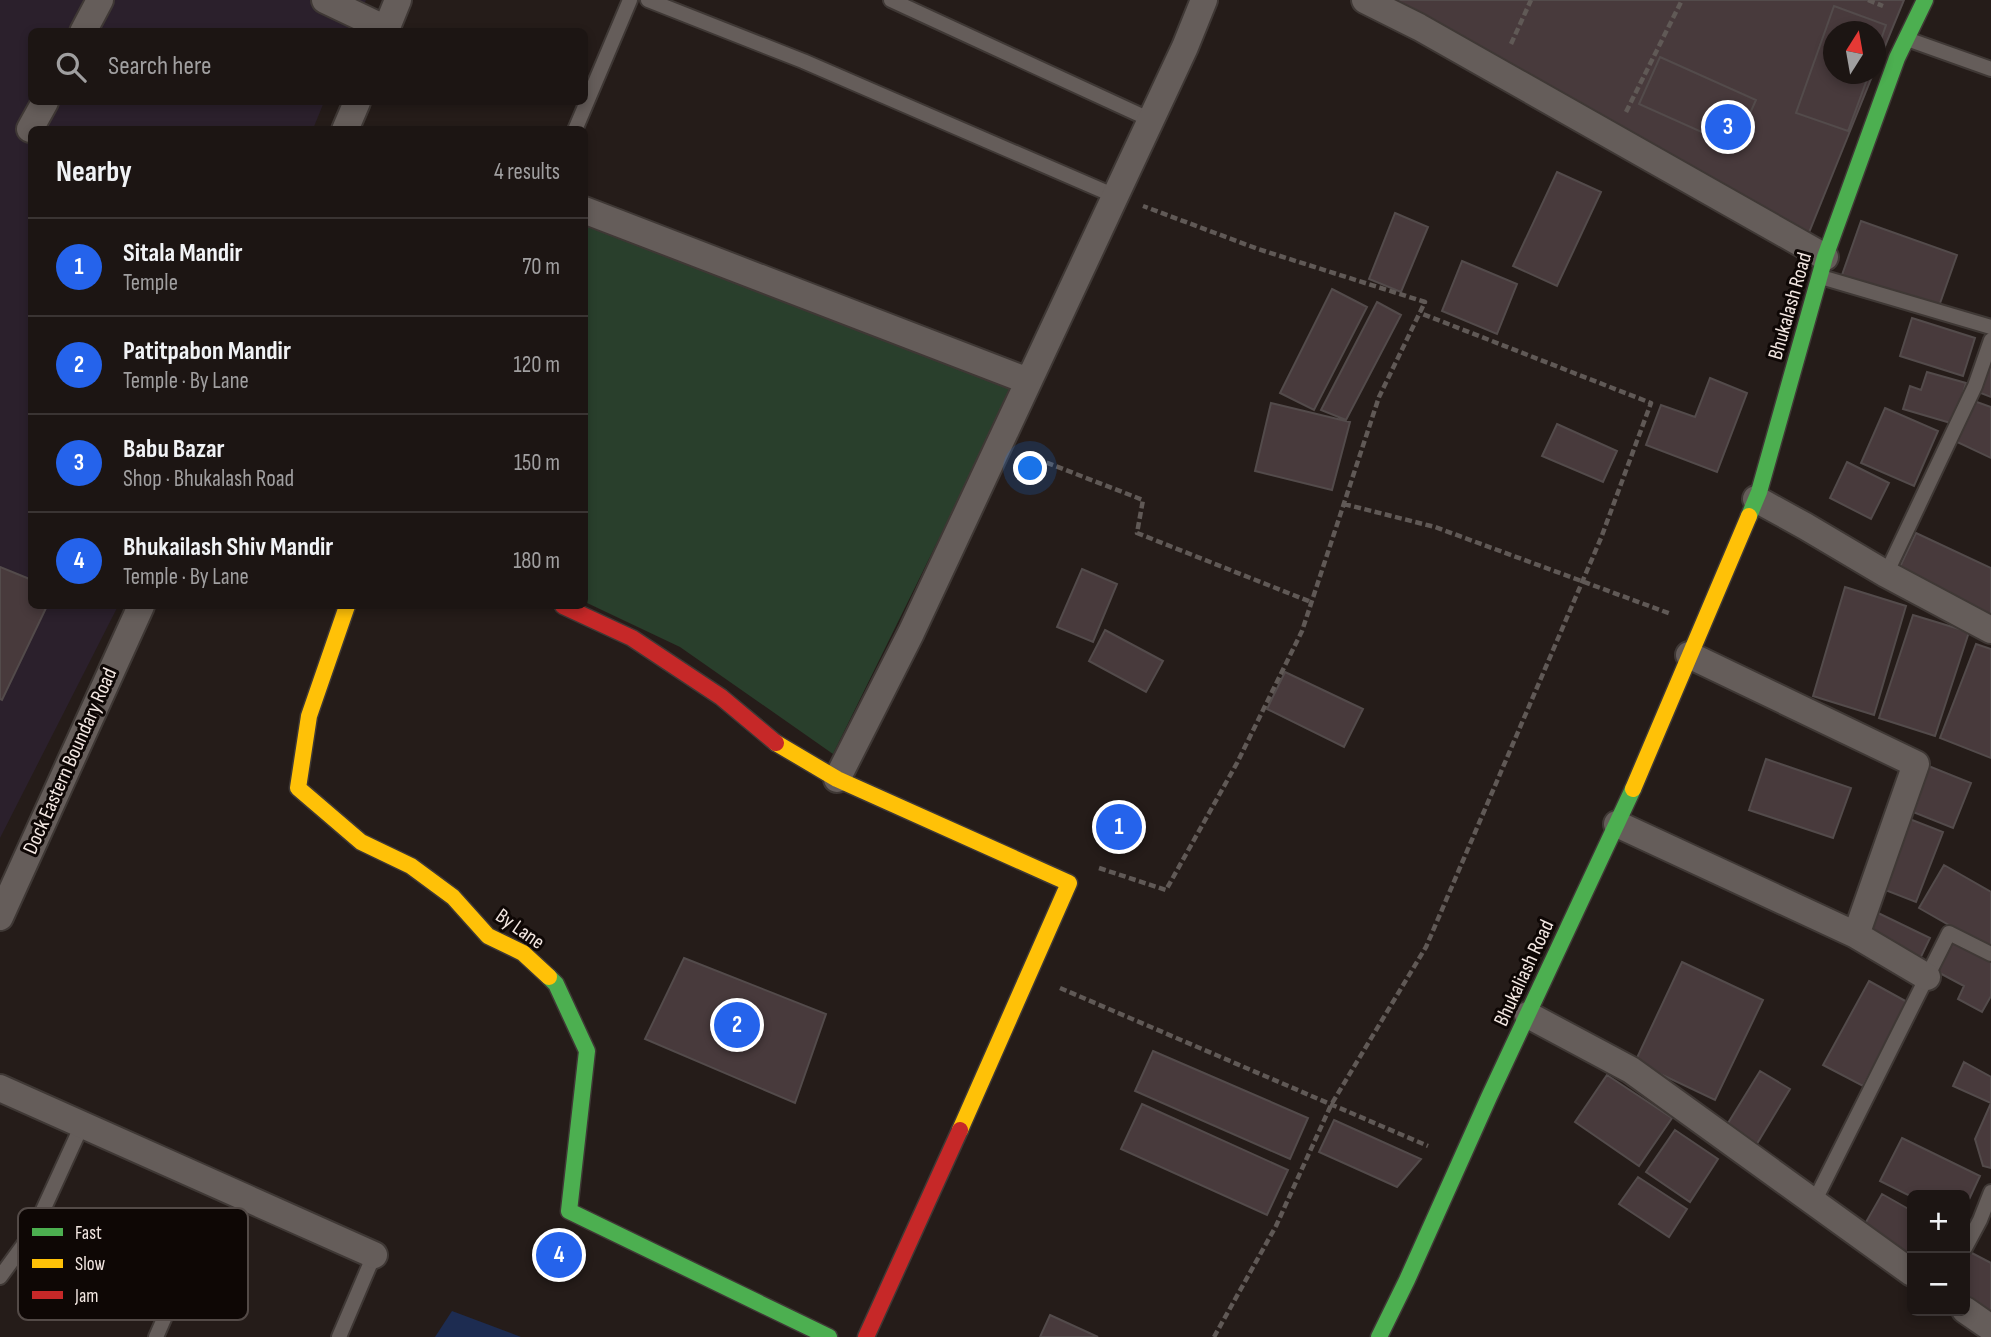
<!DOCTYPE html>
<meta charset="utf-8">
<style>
body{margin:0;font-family:"Sofia Sans Condensed",sans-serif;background:#251e1c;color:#f1f3f6}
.controls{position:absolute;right:21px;bottom:21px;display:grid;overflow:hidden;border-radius:10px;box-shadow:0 4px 10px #0003}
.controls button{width:63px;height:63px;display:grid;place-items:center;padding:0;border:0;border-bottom:2px solid #3a3433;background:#1c1513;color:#f1f3f6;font:35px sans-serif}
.compass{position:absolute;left:1823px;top:21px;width:63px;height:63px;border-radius:50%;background:#1c1513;box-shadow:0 4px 10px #0003;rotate:11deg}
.you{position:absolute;left:1031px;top:469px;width:24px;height:24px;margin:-18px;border:5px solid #fff;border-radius:50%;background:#1a73e8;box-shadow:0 0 0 10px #1a73e833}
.badge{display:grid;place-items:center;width:46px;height:46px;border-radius:50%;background:#2563eb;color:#fff;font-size:23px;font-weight:700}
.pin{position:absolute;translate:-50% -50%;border:4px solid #fff;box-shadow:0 2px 7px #0006}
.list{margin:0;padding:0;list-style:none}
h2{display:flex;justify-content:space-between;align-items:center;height:91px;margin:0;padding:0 28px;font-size:30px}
h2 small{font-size:23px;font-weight:400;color:#a09fa0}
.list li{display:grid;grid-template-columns:46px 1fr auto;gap:21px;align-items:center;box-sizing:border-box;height:98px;padding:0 28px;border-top:2px solid #3a3433}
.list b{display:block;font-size:26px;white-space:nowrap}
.list p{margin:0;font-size:23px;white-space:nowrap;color:#a09fa0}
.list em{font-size:23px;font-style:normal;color:#a09fa0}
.icon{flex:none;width:38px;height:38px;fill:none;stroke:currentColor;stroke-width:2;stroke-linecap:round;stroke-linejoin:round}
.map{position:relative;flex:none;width:1991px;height:1337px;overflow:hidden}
.search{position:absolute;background:#1c1513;box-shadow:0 4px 10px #0003;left:28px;top:28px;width:560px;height:77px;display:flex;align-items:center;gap:18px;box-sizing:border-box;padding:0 24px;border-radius:10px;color:#a09fa0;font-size:26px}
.panel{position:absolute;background:#1c1513;box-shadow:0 4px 10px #0003;left:28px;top:126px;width:560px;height:483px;border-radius:10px}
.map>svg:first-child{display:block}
</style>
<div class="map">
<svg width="1991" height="1337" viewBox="0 0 1991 1337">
<rect width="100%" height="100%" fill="#251c19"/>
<path fill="#2b202c" d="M0 0H366L351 31 32 32V102H324L313 129 32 130V606H118L0 838Z"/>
<path fill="#293f2c" d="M584 222 1013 388 833 754 680 647 585 602Z"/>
<path fill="#1d2c51" d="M452 1311 521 1337H435Z"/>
<path fill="#483a3c" stroke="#534b4b" stroke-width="2" d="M1377 0H1904L1876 68V32H1834V74H1873L1808 235Z
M1834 6 1886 25 1876 54V32H1834V74H1869L1848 131 1796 113Z
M1660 57 1756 100 1735 147 1639 104Z
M1557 172 1601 192 1557 286 1513 266Z
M1395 213 1428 227 1401 292 1369 279Z
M1861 221 1957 255 1938 309 1842 275Z
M1462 261 1517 284 1497 334 1442 311Z
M1332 289 1367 307 1314 410 1280 393Z
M1377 302 1401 315 1346 420 1321 410Z
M1912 318 1975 338 1963 376 1900 356Z
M1991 360V397L1978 392Z
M1927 372 1966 383 1954 424 1903 409 1910 386 1921 390Z
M1710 378 1747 393 1717 472 1646 445 1661 405 1695 417Z
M1974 401 1991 407V458L1953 440Z
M1271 403 1350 422 1332 490 1255 471Z
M1885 408 1938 431 1914 486 1861 463Z
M1557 424 1617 451 1603 482 1542 456Z
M1847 462 1889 483 1871 519 1830 498Z
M1916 533 1991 568V621L1896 575Z
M0 567 32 580V606H47L2 700 0 699Z
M1082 569 1117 584 1093 642 1057 627Z
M1845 587 1906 606 1874 715 1813 696Z
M1913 615 1969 632 1935 736 1879 718Z
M1105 630 1163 661 1146 692 1089 661Z
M1976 644 1991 649V758L1940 738Z
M1285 672 1363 709 1344 747 1267 709Z
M1766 759 1851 788 1833 838 1749 810Z
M1926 765 1971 783 1953 828 1908 810Z
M1907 818 1943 832 1916 902 1880 888Z
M1944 865 1991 892V949L1919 908Z
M1874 911 1930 938 1919 961 1863 934Z
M1952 937 1991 959V996L1982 1012 1958 999 1964 986 1934 970Z
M684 958 826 1014 795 1103 645 1039Z
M1682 962 1763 1000 1715 1100 1635 1062Z
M1869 981 1909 1003 1863 1086 1823 1065Z
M1153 1051 1308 1118 1290 1159 1135 1091Z
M1964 1062 1991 1077V1168L1983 1166 1975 1139 1991 1103 1953 1086Z
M1760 1071 1790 1089 1755 1147 1725 1128Z
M1607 1075 1672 1118 1639 1166 1575 1122Z
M1142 1104 1288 1170 1267 1215 1121 1149Z
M1334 1120 1421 1159 1397 1187 1319 1152Z
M1675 1130 1718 1159 1690 1202 1646 1172Z
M1902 1138 1980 1176 1965 1208V1195H1912V1197L1880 1181Z
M1638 1177 1687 1209 1669 1237 1619 1204Z
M1882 1194 1912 1211V1257L1862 1229Z
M1968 1251 1991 1263V1312L1965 1298V1257Z
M1050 1315 1098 1337H1040Z"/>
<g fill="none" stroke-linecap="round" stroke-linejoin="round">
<defs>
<path id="lane" d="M648 0 803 61 1115 196
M891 0 1151 120
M1907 39 1991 69
M575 130 630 0
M1821 277 1991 327
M1886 574 1975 386 1991 340
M82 1125 33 1232 174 1296 156 1337
M1814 1202 1949 933 1991 954
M1965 1248 1980 1220 1991 1192
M0 1277 33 1232
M339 1337 374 1255"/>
<path id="street" d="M325 0 386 29
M1365 0 1419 27 1825 257
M83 32 100 0
M385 32 398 0
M30 129 45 102
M345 130 357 102
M584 210 1028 381
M1756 499 1805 526 1886 574 1991 630
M1689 655 1916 764 1856 935
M837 779 911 633 1185 47 1204 0
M1617 824 1856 935 1927 977
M0 917 141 606
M1528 1015 1631 1070 1912 1273
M0 1088 374 1255
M1965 1310 1991 1328"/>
<path id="fast" d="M1749 516 1759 492 1825 257 1897 58 1925 0
M549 977 556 984 587 1051 569 1211 829 1337
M1379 1337 1407 1280 1489 1097 1633 789"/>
<path id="slow" d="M347 606 309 716 298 788 361 842 411 866 453 897 488 936 523 953 549 977
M776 743 837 779 1069 883 960 1130
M1633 789 1749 516"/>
<path id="jam" d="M563 606 632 638 721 697 776 743
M866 1337 960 1130"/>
</defs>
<use href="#lane" stroke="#3f3835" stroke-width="18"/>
<use href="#street" stroke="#3f3835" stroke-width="30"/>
<use href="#fast" stroke="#3f3835" stroke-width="19"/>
<use href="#slow" stroke="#3f3835" stroke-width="19"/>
<use href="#jam" stroke="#3f3835" stroke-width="19"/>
<path stroke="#605956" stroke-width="4.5" stroke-dasharray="7 3.5" stroke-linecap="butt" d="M1868 0 1883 6
M1511 44 1531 0
M1626 112 1682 0
M1027 455 1143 500 1137 533 1311 602
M1344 504 1435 527 1671 614
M1099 868 1166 890 1237 763 1302 631 1379 397 1425 302 1258 249 1143 206
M1060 988 1428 1146
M1214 1337 1276 1226 1331 1105 1426 947 1601 538 1651 403 1420 313"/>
<use href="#lane" stroke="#655d5a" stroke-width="14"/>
<use href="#street" stroke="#655d5a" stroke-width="26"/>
<use href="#fast" stroke="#4caf50" stroke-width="16"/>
<use href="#slow" stroke="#ffc107" stroke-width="16"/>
<use href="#jam" stroke="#c62828" stroke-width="16"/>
</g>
<g text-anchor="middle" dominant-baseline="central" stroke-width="6" stroke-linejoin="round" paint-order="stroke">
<g font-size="21" fill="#f3e7e2" stroke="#0e0705">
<text transform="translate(1790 306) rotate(-74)">Bhukalash Road</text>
<text transform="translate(70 761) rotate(-66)">Dock Eastern Boundary Road</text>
<text transform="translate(520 929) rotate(35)">By Lane</text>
<text transform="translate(1524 973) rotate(-65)">Bhukaliash Road</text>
</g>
</g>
<rect x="18" y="1208" width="230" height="112" rx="10" fill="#0e0705" stroke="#534a47" stroke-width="2"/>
<rect x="32" y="1228" width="31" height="8" fill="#4caf50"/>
<rect x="32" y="1259" width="31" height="9" fill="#ffc107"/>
<rect x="32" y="1291" width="31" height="8" fill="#c62828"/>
<g font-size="19" fill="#f3e7e2">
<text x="75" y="1239">Fast</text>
<text x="75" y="1270">Slow</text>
<text x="75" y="1302">Jam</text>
</g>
</svg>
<div class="controls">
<button>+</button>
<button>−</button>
</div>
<svg class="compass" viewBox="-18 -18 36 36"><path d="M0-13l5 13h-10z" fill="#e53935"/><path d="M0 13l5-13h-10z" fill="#a09fa0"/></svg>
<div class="you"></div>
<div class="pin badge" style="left:1119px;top:827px">1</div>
<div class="pin badge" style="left:737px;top:1025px">2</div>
<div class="pin badge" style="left:1728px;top:127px">3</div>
<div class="pin badge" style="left:559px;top:1255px">4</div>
<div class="search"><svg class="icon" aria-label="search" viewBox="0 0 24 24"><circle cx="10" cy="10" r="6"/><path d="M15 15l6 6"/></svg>Search here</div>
<section class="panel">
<h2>Nearby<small>4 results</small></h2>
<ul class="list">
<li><span class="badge">1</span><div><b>Sitala Mandir</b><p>Temple</p></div><em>70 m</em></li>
<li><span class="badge">2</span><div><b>Patitpabon Mandir</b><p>Temple · By Lane</p></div><em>120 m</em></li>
<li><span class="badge">3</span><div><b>Babu Bazar</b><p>Shop · Bhukalash Road</p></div><em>150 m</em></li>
<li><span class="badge">4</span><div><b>Bhukailash Shiv Mandir</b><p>Temple · By Lane</p></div><em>180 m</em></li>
</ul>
</section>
</div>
